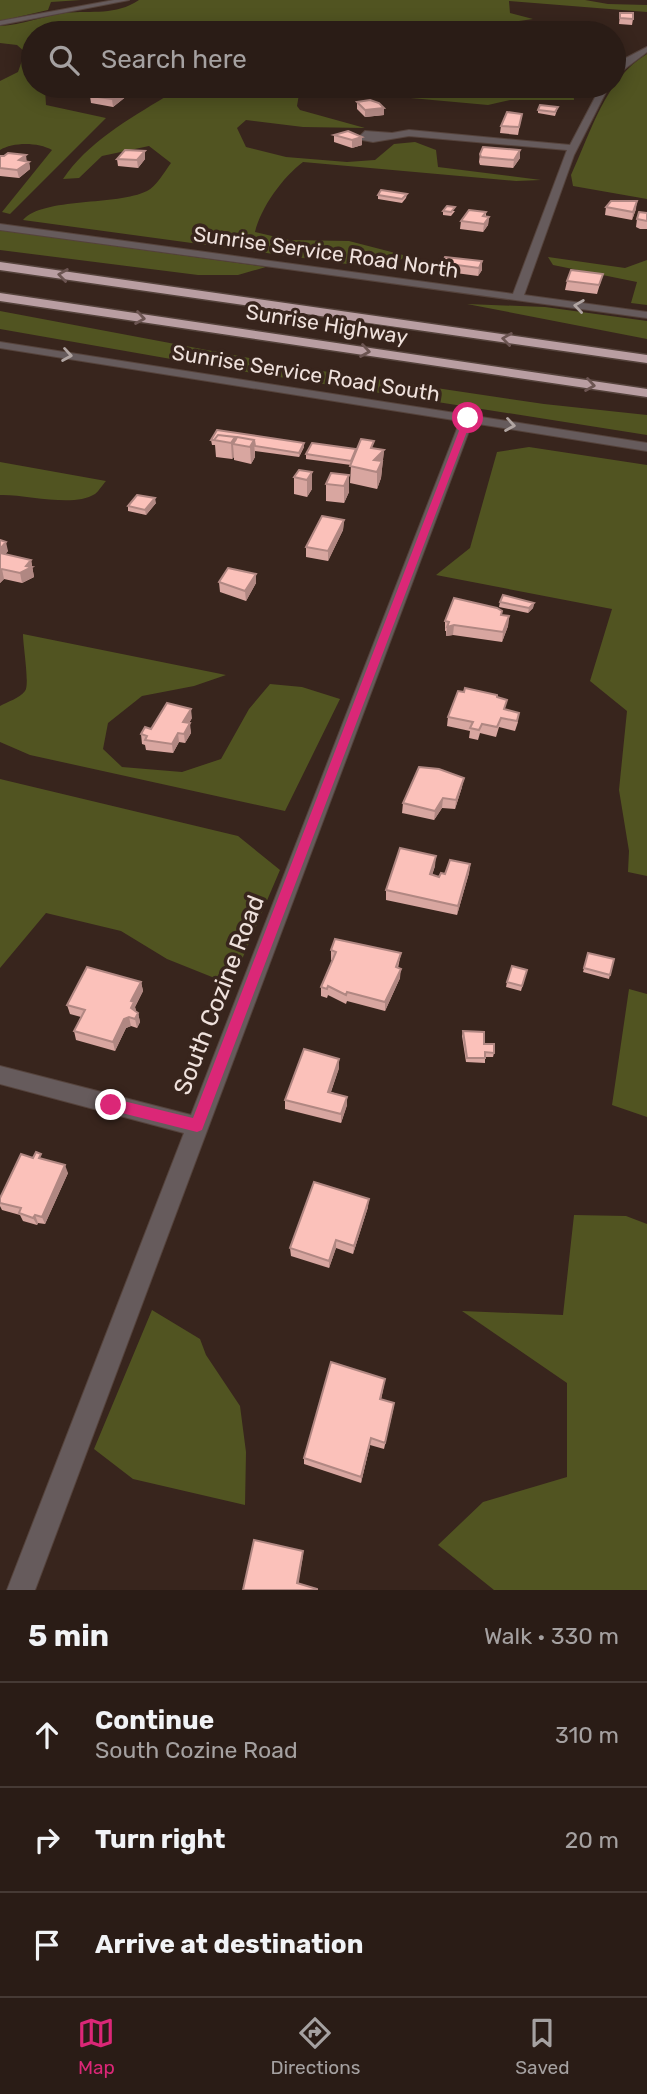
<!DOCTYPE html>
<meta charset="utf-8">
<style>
body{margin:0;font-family:Rubik,sans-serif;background:#362923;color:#f1f3f6}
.stop{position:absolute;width:21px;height:21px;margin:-16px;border:5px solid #db2777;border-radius:50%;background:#fff}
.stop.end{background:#db2777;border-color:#fff;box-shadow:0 2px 7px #0008}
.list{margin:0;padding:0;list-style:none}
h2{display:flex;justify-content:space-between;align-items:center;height:91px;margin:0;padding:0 28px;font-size:30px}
h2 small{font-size:23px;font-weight:400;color:#a5a1a1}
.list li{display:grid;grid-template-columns:46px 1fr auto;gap:21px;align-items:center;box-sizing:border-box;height:105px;padding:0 28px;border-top:2px solid #463a35}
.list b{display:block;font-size:26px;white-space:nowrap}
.list p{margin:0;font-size:23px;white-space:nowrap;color:#a5a1a1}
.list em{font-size:23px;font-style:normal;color:#a5a1a1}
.icon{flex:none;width:38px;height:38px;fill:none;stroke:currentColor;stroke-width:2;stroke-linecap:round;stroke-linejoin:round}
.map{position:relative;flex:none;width:647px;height:1590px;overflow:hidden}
.search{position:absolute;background:#2a1c16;box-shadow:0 4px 18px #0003;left:21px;right:21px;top:21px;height:77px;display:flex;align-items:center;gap:18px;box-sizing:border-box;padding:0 24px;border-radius:38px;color:#a5a1a1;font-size:26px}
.sheet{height:406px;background:#2a1c16}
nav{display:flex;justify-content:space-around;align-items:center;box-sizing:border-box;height:98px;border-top:2px solid #463a35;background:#2a1c16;font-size:19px;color:#a5a1a1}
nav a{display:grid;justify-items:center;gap:4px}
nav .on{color:#db2777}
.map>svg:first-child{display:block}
</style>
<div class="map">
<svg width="647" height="1590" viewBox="0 0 647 1590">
<rect width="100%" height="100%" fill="#38251d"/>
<path fill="#515421" d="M0 0H81L51 2 48 10 0 21Z
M139 0H585L608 4 647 5V12L509 1 510 13 533 19 512 22 507 33H33V86H92L45 89 46 105 106 118 10 214 2 212 52 150C38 142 13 142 0 150V81L18 72 25 52 17 45 0 43V26C22 25 43 16 65 13 93 10 115 16 139 0Z
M647 54V199L573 186 571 175C591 132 605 79 647 54Z
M158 86H570L573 87 574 100H510L488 105 300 88 297 106 300 110 365 128 303 127 246 120 237 128 246 147 286 157 347 162 375 160 394 144 415 142 436 150 438 167 541 180 516 181 303 162C283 177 261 207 255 232L289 240 349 241 407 256 384 269 23 220C43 197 117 206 147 191 156 187 165 171 171 163L149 146 102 156 79 178 63 179C87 143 129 119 165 97Z
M0 230 266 267 238 275H198L0 250Z
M548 257 625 268 647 260V305L631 303 637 282 553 265Z
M467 304 545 307 647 321V339Z
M0 311 302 368 544 404 647 415V435L228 369 0 329Z
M529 447 647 465V876L628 872 629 851 619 790 627 711 590 681 612 609 436 575 470 548 497 452Z
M0 462 106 481C103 484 99 491 95 494 73 508 26 494 0 495Z
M23 634 226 675 194 686 142 696 108 723 103 749 122 767 182 772 221 759 249 709 270 684 302 687 340 699 285 811 30 755 0 742V706C7 702 20 698 25 691 30 685 23 646 23 634Z
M0 779 238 836 280 870 240 964 217 979 167 959 121 931 46 913 0 968Z
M629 989 647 994V1117L612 1105Z
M574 1215 626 1216 647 1224V1590H494L438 1545 483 1502 567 1477V1383L462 1311 563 1315Z
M152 1310 200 1339 206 1355 240 1406 246 1452 245 1505 133 1479 94 1449Z"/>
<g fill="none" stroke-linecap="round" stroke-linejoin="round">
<defs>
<path id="minor" d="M114 0H129L0 25V21Z
M647 47V52L614 77V71L624 59Z
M601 86H609L574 155 524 295 647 312V318L0 230V224L513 294 567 150 409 136 373 142 357 139 365 131 392 133 409 130 570 145Z
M0 342 647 443V451L472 423 35 1590H7L184 1133 0 1084V1066L191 1115 460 421 0 348Z"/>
<path id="highway" d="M0 262 647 355V363L0 270Z
M0 293 647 389V397L0 301Z"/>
</defs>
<use href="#minor" stroke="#55433c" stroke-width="2"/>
<use href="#highway" stroke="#55433c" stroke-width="3"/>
<use href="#minor" fill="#665b5c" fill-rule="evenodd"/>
<use href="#highway" fill="#b99ea2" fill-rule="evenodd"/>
</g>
<path fill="#d8a6a0" d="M620 13 633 19 632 25 619 24Z
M572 24H598L596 33H570Z
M128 95 113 107 91 103 90 96Z
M357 102 384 115 365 117 357 109Z
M558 107 555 116 538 113V110Z
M522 114 518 135 500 133 501 126Z
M348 131 362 145 352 148 334 142V135Z
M520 150V158L513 168 480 165 479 162 480 154Z
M0 156 29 162 30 169 19 178 0 176Z
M117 159H145L138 168 118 166Z
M407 194 406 198 402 203 378 199V195Z
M606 207 636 209 632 220 605 215Z
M443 211H455L451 216 443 215Z
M486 212V217H489L488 225 483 232 460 229 461 221Z
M647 213V229H640L636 227 637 219Z
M482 261V270L478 276 441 271 442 263Z
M603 274 597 294 565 290 567 281Z
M211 440 304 443V447L299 457 255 451V457L251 464 234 460V457L232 459 216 457 215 445H212Z
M374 448 384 450 381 478 377 489 350 483 351 465 306 459V454Z
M312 472V489L307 497 294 494V477Z
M349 475V492L344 503 326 501V484Z
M156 503 146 515 128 511V506Z
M344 520 343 530 328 561 306 557V547Z
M0 540 8 551 5 554 31 560 34 577 22 583 4 579 0 583Z
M256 574V583L246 601 220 592 219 582Z
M500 602 534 603 533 608 528 613 499 607Z
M502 611V615L509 616 508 626 502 642 453 635 446 636V631H445V621Z
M497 697 506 710 518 722 515 731 499 727 496 737 480 733 478 740 469 738 470 731 447 726 448 717Z
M192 718 189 723 191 733 185 743 179 742 173 753 146 750 145 745 142 744 141 734 151 729Z
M462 787 455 809 442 808 434 820 402 813 403 803Z
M470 864 469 873 457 915 386 900V890L435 866 432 875 439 877Z
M331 950 401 953 398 968 400 978 385 1011 347 1001 346 1004 328 995 327 998 321 996V987L332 960H331Z
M588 953 614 959 609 979 583 972Z
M527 970 521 991 506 987 507 982Z
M141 982 143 991 135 1007 136 1011 138 1013 140 1022 137 1028 131 1026 126 1028 115 1051 76 1040 74 1031 81 1017 70 1014 67 1005Z
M463 1031 484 1044 494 1053 493 1057H485V1063L466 1062 462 1036Z
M339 1068 331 1092 347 1097V1105L341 1123 285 1109V1100Z
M33 1158 42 1159 68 1173 45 1224 38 1223 37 1225 23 1221 20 1215 2 1210 0 1206V1198Z
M368 1207 353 1254 336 1248 329 1268 291 1256 290 1248Z
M385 1379 381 1400 394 1403 393 1410 384 1449 370 1445 361 1483 304 1464V1458Z"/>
<path fill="#b08782" d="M127 88 128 95 113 107 112 99Z
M384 108V115L365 117V110Z
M362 137V145L352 148V140Z
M520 150V158L513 168 514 160Z
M145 151V159L138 168 137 160Z
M26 155 27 163 29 162 30 169 19 178 17 170 19 160Z
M637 201 636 209 632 220 633 212Z
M489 217 488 225 483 232 484 224Z
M482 261V270L478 276 479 268Z
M235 437V444H233L234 457 232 459 231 443Z
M254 440 255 457 251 464 250 447Z
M304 443V447L299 457V453Z
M384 450 381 478 377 489V472L374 460Z
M312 472V489L307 497V480Z
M349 475V492L344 503V486Z
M155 498 156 503 146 515 145 510Z
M344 520 343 530 328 561V551Z
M6 542 8 551 0 561V549Z
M31 560 34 577 22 583 20 573Z
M2 569 4 579 0 583V572Z
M256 574V583L246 601 245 591Z
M534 603 533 608 528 613 529 608Z
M509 616 508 626 502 642 503 632Z
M454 625 453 635 446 636 447 627Z
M191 709 192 718 184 731 183 722Z
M190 723 191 733 185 743 184 734Z
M178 733 179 742 173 753 172 744Z
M464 778 462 787 455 809 456 800Z
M443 798 442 808 434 820 435 811Z
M436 856 435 866 429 884 430 874Z
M470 864 469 873 457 915 458 906Z
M401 969 400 978 385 1011V1002Z
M141 982 143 991 135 1007 136 1011 131 1008V1001Z
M138 1013 140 1022 137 1028 135 1019Z
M129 1017 131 1026 126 1028 115 1051 113 1042 124 1019Z
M339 1059V1068L328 1100V1092Z
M347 1097V1105L341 1123V1114Z
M65 1165 68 1173 45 1224 42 1217Z
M369 1199 368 1207 353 1254 354 1246Z
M35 1215 38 1223 37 1225 33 1218Z
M336 1240V1248L329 1268V1261Z
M371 1438 370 1445 361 1483V1477Z
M303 1551V1556L298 1588 297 1583Z"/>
<path fill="#fbc1ba" stroke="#b08782" stroke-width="2" d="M620 13H633V19L620 18Z
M572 24H598L597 31 571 28Z
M107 86H115L127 88 112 99 90 96Z
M370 100 379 103 384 108 365 110 357 102Z
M540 105 558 107 555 112 538 110Z
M507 112 522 114 519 127 501 126Z
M348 131 362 137 352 140 334 135Z
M483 147 520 150 514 160 481 157 480 154Z
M125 150 145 151 137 160 117 159Z
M8 153 26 155 19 160 29 162 17 170 0 168V156H4Z
M381 190 407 194 402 199 378 195Z
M611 201H637L633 212 606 207Z
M447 206 455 207 451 212 443 211Z
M469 210 486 212 483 216 489 217 484 224 461 221Z
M639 212 647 213V221L637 219Z
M445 257 482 261 479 268 442 263Z
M571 270 603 274 599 285 567 281Z
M217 430 304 443 299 453 255 446 254 440 237 437 235 441V437L218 435 214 440H211Z
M218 435 235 437 231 443 214 440Z
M237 437 254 440 250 447 233 444Z
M361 439 374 441 371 448 384 450 374 460 382 461 377 472 350 466Z
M312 443 356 449 351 461 306 454Z
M299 470 312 472 307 480 294 477Z
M331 473 349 475 344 486 326 484Z
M137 495 155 498 145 510 128 506Z
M322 516 344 520 328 551 306 547Z
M0 540 6 542 0 549Z
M0 553 31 560 26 566 32 567 20 573 2 569 0 572Z
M228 568 256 574 245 591 219 582Z
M503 595 534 603 529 608 500 602Z
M454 598 497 608 502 611 501 615 509 616 503 632 454 625 447 627 449 622 445 621Z
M465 688 497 695V697L507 700 504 709 519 713 517 721 501 718 497 727 482 724 479 730 470 728 473 722 448 717 458 691 464 692Z
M167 703 191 709 183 722 190 723 184 734 178 733 172 744 145 740 147 736 141 734 145 727 151 729Z
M419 767 439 769 464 778 456 800 443 798 435 811 403 803Z
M400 848 436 856 430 874 439 877 441 873 445 874 450 860 470 864 458 906 386 890Z
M335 939 401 953 396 967 401 969 385 1002 347 992 346 995 328 986 327 989 321 987 336 952 331 950Z
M588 953 614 959 610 975 584 968Z
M512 966 527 970 522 986 507 982Z
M87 967 141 982 131 1001 134 1002 131 1008 138 1013 135 1019 129 1017 124 1019 113 1042 74 1031 85 1010 67 1005Z
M463 1031 484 1032V1044H494V1053L485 1052V1058H467Z
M304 1049 339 1059 328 1092 347 1097 341 1114 285 1100Z
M36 1152 41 1154 39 1158 65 1165 42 1217 35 1215 33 1218 19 1213 21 1208 0 1203V1198L21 1154 33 1158Z
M314 1182 369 1199 354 1246 336 1240 329 1261 290 1248Z
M331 1362 385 1379 380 1399 394 1403 385 1443 371 1438 361 1477 304 1458Z
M254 1540 303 1551 297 1583 317 1589V1590H243Z"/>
<defs><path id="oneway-chevron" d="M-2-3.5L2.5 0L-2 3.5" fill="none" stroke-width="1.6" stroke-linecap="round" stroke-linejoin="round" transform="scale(1.75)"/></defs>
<g stroke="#6c5552">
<use href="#oneway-chevron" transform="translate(63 275) rotate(-172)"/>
<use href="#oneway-chevron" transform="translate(140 318) rotate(9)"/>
<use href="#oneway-chevron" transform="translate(507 339) rotate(-172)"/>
<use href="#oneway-chevron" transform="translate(365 351) rotate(9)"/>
<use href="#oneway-chevron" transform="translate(590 385) rotate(9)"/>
</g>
<g stroke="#b1a5a2">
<use href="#oneway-chevron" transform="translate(579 306) rotate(-172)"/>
<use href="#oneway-chevron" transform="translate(67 355) rotate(9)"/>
<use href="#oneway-chevron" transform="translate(510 425) rotate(9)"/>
</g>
<path fill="#db2777" d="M468 416 472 418 202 1130 197 1132 106 1109 104 1105 111 1098 193 1118 464 418Z"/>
<g text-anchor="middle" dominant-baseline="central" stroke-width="7" stroke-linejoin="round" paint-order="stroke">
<g font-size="21" fill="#efe1dc" stroke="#38251d">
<text transform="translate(326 252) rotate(8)">Sunrise Service Road North</text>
<text transform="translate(327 324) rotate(9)">Sunrise Highway</text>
<text transform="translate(306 373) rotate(9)">Sunrise Service Road South</text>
</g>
<g font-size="24" fill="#efe1dc" stroke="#38251d">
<text transform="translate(219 995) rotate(-69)">South Cozine Road</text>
</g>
</g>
</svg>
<div class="stop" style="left:468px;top:418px"></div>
<div class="stop end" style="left:111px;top:1105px"></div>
<div class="search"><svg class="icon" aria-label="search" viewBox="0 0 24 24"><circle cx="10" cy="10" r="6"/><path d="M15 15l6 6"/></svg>Search here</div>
</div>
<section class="sheet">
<h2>5 min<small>Walk · 330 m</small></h2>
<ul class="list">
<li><svg class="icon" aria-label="ahead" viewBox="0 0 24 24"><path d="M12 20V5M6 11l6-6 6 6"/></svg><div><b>Continue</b><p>South Cozine Road</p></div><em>310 m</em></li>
<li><svg class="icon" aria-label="right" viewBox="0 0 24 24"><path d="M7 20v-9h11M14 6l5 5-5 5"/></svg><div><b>Turn right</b></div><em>20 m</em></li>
<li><svg class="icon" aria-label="arrive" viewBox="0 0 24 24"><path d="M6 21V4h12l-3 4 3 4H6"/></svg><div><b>Arrive at destination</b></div></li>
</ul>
</section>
<nav>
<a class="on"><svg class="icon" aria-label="map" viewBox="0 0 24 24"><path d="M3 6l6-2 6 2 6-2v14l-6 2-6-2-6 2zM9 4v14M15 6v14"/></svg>Map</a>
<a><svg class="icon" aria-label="directions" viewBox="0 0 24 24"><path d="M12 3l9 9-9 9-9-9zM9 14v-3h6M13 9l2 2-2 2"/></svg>Directions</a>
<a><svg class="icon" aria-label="saved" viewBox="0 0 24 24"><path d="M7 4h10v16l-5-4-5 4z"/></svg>Saved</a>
</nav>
